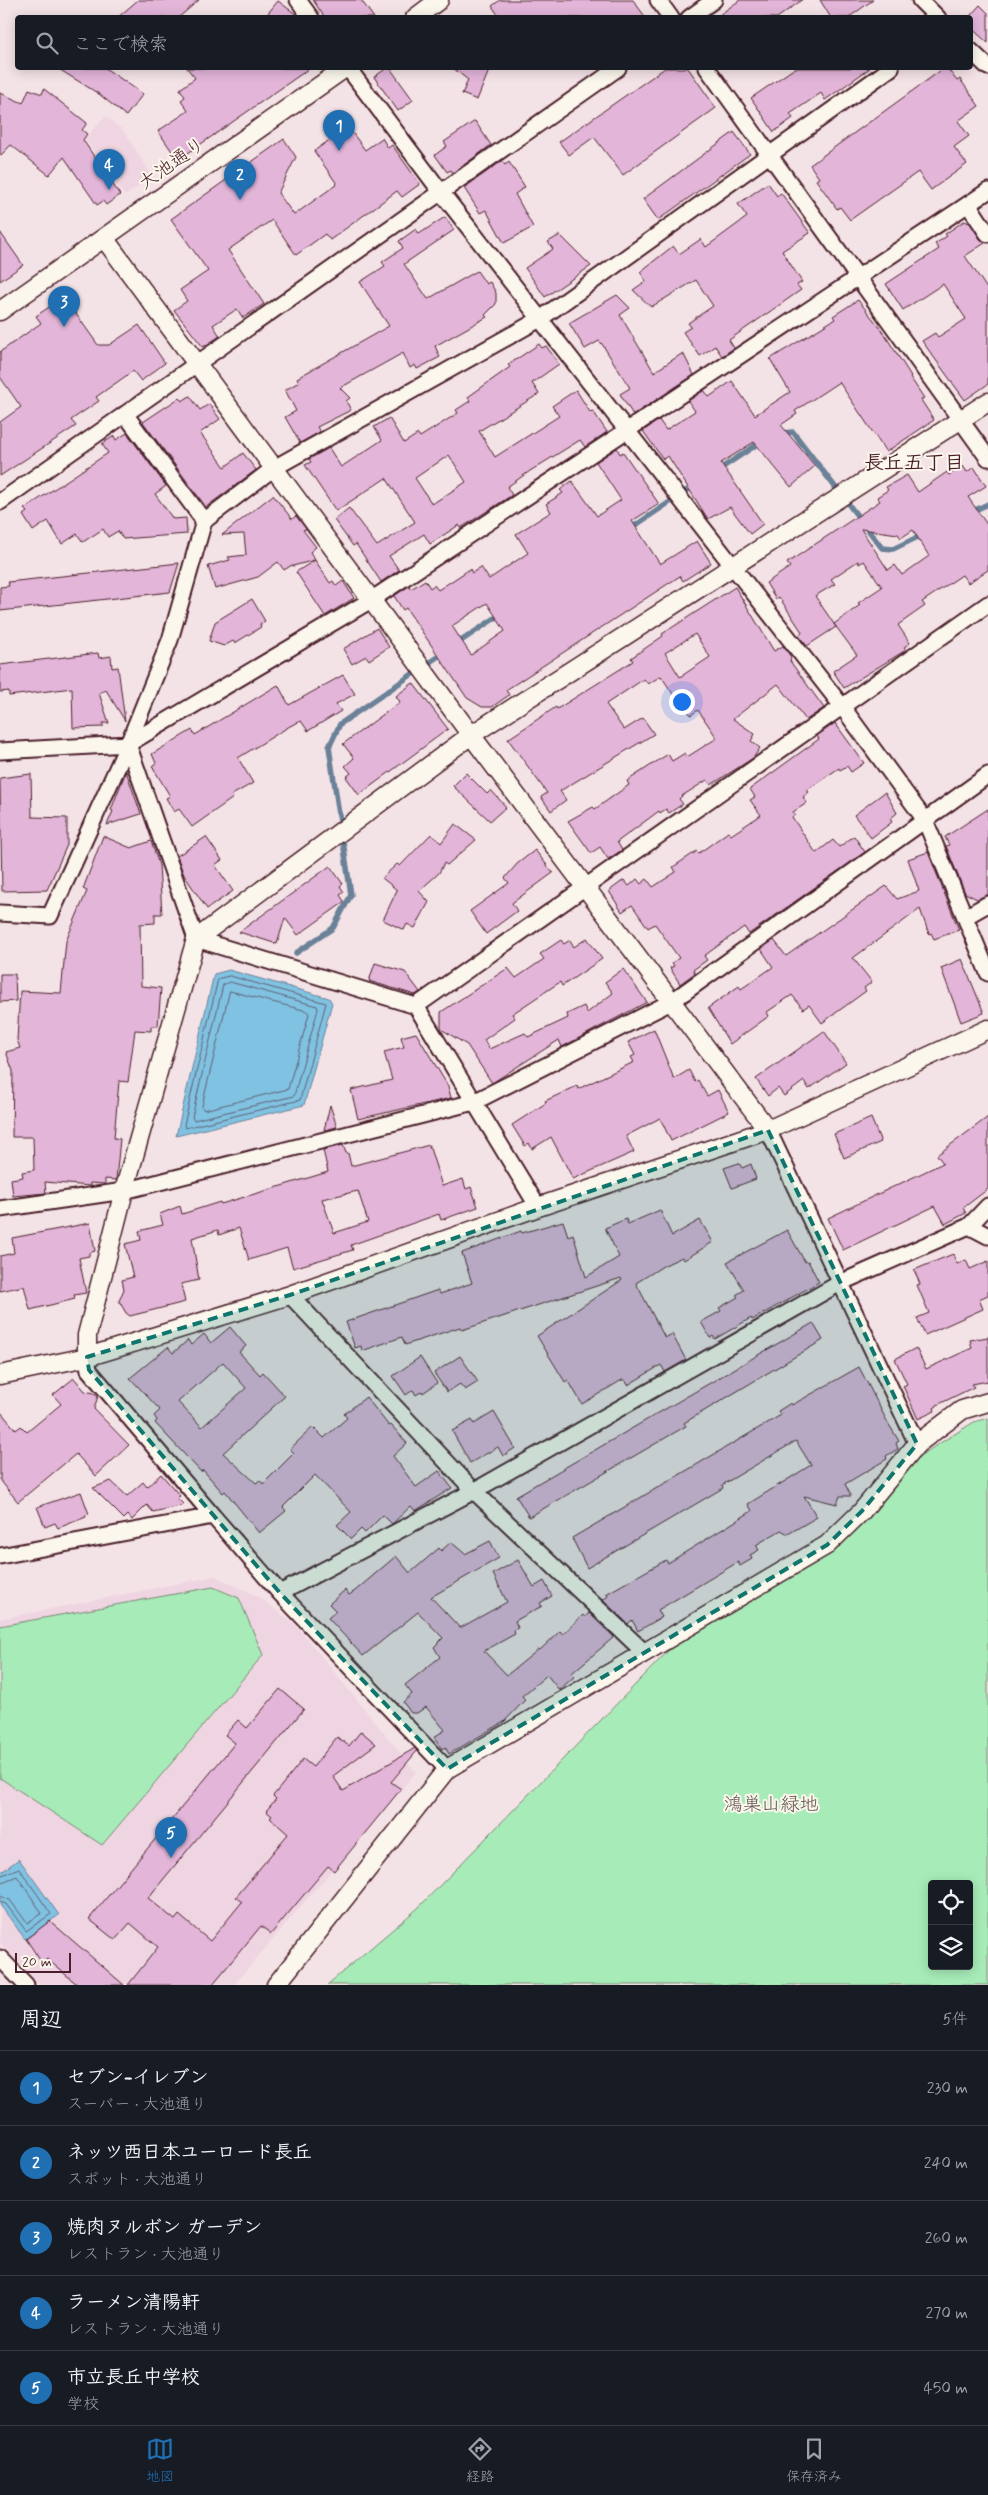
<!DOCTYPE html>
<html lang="ja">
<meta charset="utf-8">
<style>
body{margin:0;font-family:Mynerve,"Klee One",sans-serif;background:#20242c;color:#f1f3f6}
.controls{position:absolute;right:15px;bottom:15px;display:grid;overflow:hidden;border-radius:5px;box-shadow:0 2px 12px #0003}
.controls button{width:45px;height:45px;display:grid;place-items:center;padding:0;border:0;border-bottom:1px solid #363941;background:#171b24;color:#f1f3f6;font:25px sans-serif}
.scale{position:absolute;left:15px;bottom:12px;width:56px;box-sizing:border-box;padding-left:5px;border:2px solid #4a1f2b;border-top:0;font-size:14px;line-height:18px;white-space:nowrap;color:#4a1f2b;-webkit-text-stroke:4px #fbf7ec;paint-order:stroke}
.you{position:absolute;left:681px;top:701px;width:18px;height:18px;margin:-12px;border:4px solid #fff;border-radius:50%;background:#1a73e8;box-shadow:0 0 0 8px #1a73e833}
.badge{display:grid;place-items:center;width:32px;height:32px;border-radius:50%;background:#1f6fb2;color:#fff;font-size:16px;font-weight:700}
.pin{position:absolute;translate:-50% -41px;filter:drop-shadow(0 1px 2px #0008)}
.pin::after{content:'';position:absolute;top:26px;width:18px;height:15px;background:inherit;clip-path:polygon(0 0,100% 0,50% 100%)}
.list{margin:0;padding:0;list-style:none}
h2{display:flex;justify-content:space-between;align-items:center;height:65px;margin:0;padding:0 20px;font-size:21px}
h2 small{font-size:16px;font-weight:400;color:#9ea1a6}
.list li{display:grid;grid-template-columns:32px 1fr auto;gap:15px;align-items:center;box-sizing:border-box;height:75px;padding:0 20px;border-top:1px solid #363941}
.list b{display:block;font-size:19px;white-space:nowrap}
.list p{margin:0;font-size:16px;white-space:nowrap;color:#9ea1a6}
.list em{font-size:16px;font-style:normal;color:#9ea1a6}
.icon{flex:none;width:28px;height:28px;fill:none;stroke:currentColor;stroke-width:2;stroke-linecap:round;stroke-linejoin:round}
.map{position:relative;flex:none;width:988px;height:1985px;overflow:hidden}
.search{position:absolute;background:#171b24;box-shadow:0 2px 12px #0003;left:15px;right:15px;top:15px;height:55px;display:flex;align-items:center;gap:12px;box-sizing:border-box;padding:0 18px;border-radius:5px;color:#9ea1a6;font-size:19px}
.sheet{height:440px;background:#171b24}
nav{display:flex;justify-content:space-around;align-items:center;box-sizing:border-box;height:70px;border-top:1px solid #363941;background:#171b24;font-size:14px;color:#9ea1a6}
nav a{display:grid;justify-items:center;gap:2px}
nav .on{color:#1f6fb2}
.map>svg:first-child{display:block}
</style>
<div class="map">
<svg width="988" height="1985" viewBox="0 0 988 1985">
<rect width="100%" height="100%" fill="#f4e3e6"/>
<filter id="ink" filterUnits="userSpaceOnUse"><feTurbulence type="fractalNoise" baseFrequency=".02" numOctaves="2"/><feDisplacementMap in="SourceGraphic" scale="10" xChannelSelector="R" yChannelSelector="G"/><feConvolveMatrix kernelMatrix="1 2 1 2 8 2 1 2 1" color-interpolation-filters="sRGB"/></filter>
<g filter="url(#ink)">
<path fill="#efd5e2" d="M105 116 124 131 150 172 148 179 125 196 85 139Z
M215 1576 256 1595 295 1624 416 1772 234 1985H39L0 1943V1619Z"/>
<path fill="#a7ecb8" stroke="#788672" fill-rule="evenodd" d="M988 1418V1985H327L418 1908 673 1646 846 1538 916 1458 974 1422ZM932 1884H969V1966H932Z
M213 1587 239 1598 263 1655 102 1845 0 1778V1626Z"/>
<path fill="#80c2e1" stroke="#6a8198" d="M229 970 329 998 332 1003 304 1105 176 1136 214 974Z
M19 1859 59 1915 25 1939 0 1905V1873Z"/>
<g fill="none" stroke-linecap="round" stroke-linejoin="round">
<path stroke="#606074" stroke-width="1" d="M230 976 326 1003 300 1100 185 1128 184 1125 218 979Z
M230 982 317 1006 318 1009 294 1096 194 1120 192 1117 223 985Z
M230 991 307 1011 309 1014 288 1089 204 1110 202 1107Z
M0 1876 19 1868 51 1914 26 1931 6 1904 0 1902
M0 1883 17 1876 42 1913 27 1923 10 1900 0 1896"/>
<path stroke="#6a8198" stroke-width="5.5" d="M781 433 793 432 882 548 893 549 924 534
M717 471 762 441
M971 512 988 504
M630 529 695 485
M455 645 501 614
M296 953 333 928 351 895 329 747 340 724 443 653"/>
</g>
<path fill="#e2b5d9" stroke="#4a1f2b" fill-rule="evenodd" d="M138 0H199L178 18H117Z
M313 0H361L374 18H325Z
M500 0H633L646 18H500L492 6Z
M740 0H802L777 18H715Z
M820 0H873L848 18H831Z
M278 1 297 15 299 18H264Z
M980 5 988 13V43L970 27V16Z
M57 68H105L143 94 126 116 99 94Z
M187 68H310L178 160 158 131 188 111 181 100 185 97 180 89 195 78Z
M387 68H390L413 100 398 111 374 77Z
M453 68H490L477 100 462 94 468 80Z
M665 68H688L716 108 623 175 594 137 569 155 559 142Z
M795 68H870L825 100 821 93 790 114 793 118 774 132 751 98Z
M944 68H947L957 81 960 79 979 106 958 121 969 136 954 147 967 164 931 190 918 172 850 220 840 207 837 209 816 180 819 178 810 165Z
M29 89 42 94 44 89 87 123 82 130 87 134 83 140 120 195 106 205 103 201 97 205 64 157 49 175 11 145 0 156V93L23 103Z
M475 121 491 145 453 173 451 170 447 172 435 155 447 146 444 142Z
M348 127 365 150 382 138 388 148 392 145 420 184 402 197 397 191 330 240 325 234 296 255 272 220 228 250 264 304 243 318 237 309 213 325 220 336 203 347 174 310 187 301 180 290 208 271 171 219 284 139 296 157 278 193 294 215 337 184 314 151Z
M734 132 750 154 658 220 643 199Z
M502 161 505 165 509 162 525 187 515 194 533 227 504 243 486 210 480 213 464 188Z
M768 183 777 196 781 193 810 233 782 251 802 282 797 285 801 290 729 340 734 348 722 356 715 346 700 356 683 332 691 327 688 323 713 306 696 280 651 307 633 290 646 281 640 272 673 246 679 254 701 239 706 247 747 217 738 204Z
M445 217 454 230 404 264 428 299 477 271 486 284 490 282 496 293V304L485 315 487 317 435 346 440 357 417 369 415 365 410 368 403 353 340 388 350 398 346 401 351 410 317 427 320 432 300 443 285 417 296 411 285 390 299 382 297 378 389 326 360 282 385 266 382 262 403 248 399 241 416 229 419 234Z
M964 221 970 223 980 239 985 243 965 256 988 290V384L965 400 922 341 935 333 938 337 966 319 943 284 903 310 886 284 939 249 935 244 947 236 945 234Z
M0 232 23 265 0 281Z
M560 235 591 266 545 297 525 268 553 249 548 242Z
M617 295 630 308 620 315 654 372 683 353 694 375 633 415 620 394 630 388 602 344 599 341 585 349 569 323Z
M64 297 98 345H109L139 325 165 363 141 381 133 371 96 397 99 401 71 420 76 426 0 476V422L21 407 0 377V352L41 323 36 316Z
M858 300 881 329 911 376 910 377 924 398 921 400 934 420 886 452 839 382 795 411 797 414 781 425 815 466 791 487 754 442 721 463 763 524 750 534 730 507 708 519 668 456 663 459 643 431 659 420 666 430 695 411 688 401 704 390 709 397 732 381 755 415 790 392 770 359 835 319 833 316Z
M539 344 542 348 546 346 559 364 532 383 539 394 479 431 495 457 559 416 552 406 576 390 590 412 593 411 607 432 585 447 580 440 530 471 507 487 512 495 461 528 459 525 430 544 424 534 389 556 399 570 381 582 356 544 353 546 334 520 349 508 377 546 415 522 386 478 336 511 305 465 311 462 309 459 329 448 341 467 382 440 374 427 389 418 404 443 418 434 420 437 458 413 456 410 470 401 468 397 510 367 508 365ZM449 455 466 482 432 504 415 478Z
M190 396 200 410 209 404 220 419 200 433 225 467 243 453 256 470 206 507 143 422 179 398 182 401Z
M127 433 166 486 155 494 173 519 186 518 187 534 123 539 118 531 108 537 103 529 83 542 77 534 62 544 48 521 33 531 23 515 27 512 24 509 108 453 102 444 114 436 116 440Z
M617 448 620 454 623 452 659 504 632 521 660 564 697 541 711 563 683 581 680 576 506 690 509 695 492 707H482L467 698 406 608 403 610 394 596 409 586 411 589 425 580 430 588 434 585 438 590 470 569 472 573 481 567 489 579 528 553 516 534 551 512 546 504 563 493 560 490 572 481 597 516 621 500 596 462ZM487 603 505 631 471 655 452 626Z
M963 466 967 472 974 467 986 486 968 497 988 526V570L968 583 962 575 922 602 925 606 898 625 910 643 904 647 906 650 844 688 833 671 857 655 834 624 860 605 858 603 882 587 864 561 859 564 858 561 831 579 835 584 815 596 836 627 807 646 799 636 802 632 779 597 776 599 766 583 790 567 787 563 880 501 877 497 888 490 886 487 907 475 918 492 947 472 949 475ZM861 529 898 534 901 538 913 530 929 556 902 575 895 565 888 570Z
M273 495 292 519 296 516 306 529 303 530 316 547 310 552 315 560 293 566 292 565 284 570 278 562 258 577 215 589 208 566 230 560 228 557 246 555 244 534 222 535Z
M315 560 330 583 333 581 336 586 343 581 354 598 325 616 296 572Z
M179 563 170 592 0 611V587L9 586 8 582Z
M735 587 774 651 783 646 791 657 790 661 824 708 806 720 778 684 733 719 755 734 751 741 760 748 753 758 711 785 707 780 682 796 679 799 683 804 669 813 666 809 660 813 659 811 617 842 622 850 608 859 600 847 591 853 568 821 593 807 595 809 629 785 627 781 668 754 672 761 685 753 687 757 717 738 698 710 691 715 681 702 679 703 661 676 648 684 644 679 606 704 624 730 643 718 654 734 560 791 566 800 551 811 541 797 547 793 508 739 556 707 557 709 633 661 631 658 663 636 662 634ZM695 634 710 657 680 677 665 653Z
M252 599 265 621 260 624 261 627 235 643 233 641 224 646 209 641 215 622Z
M377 628 389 647 369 660 366 656 352 664 343 649Z
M98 653 99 658 111 656 112 668 118 667 125 721 106 690 99 693 109 723H103V727L73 728 72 688 9 696V691L0 692V665Z
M343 675 355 694 336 704 341 711 308 731 301 721 290 726 238 758 253 783 232 795 233 798 192 827 179 809 174 812 166 798 170 796 152 766 156 763 152 754 192 730 195 735 278 685 289 705Z
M413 683 448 729 359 795 346 777 351 773 345 766 354 758 343 744 400 702 396 696Z
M835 723 864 763 851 772 847 766 840 770 839 768 807 790 809 792 803 797 807 803 793 812 795 815 792 817 816 853 833 840 839 847 854 836 865 852 749 934 744 927 704 956 707 960 693 970 695 973 680 984 670 968 674 966 672 963 679 958 655 924 648 928 632 905 622 912 609 891 624 880 629 886 637 879 641 884 647 879 653 887 676 872 673 867 697 851 699 853 728 832 731 835 761 815 750 800 755 797 750 789 819 739 817 736Z
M126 771 141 814 107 825 113 811 111 810Z
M466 773 487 794 491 790 506 807 490 821 453 786Z
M31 774 32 817 67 818V845L47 890 2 891 0 778Z
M885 792 897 813 890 819 892 822 871 838 854 815Z
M988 809V895L977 899 965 893 946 846 949 845 945 837Z
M455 824 476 840 447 865 444 863 439 873 419 891 429 902 415 928 407 924 404 930 383 920 397 890 382 878 397 864 400 866 431 834 441 843Z
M103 836 131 848 151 841 159 865 162 914H155V923L140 924 141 986 161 988 158 1026H151V1031L135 1030 128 1082 119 1081 114 1138 120 1139 116 1180 105 1179V1184L90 1183V1186L45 1182 46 1193 13 1196 11 1179 23 1177 22 1172 34 1170 33 1137H12L13 1071 6 1052 20 1048 17 1040 20 991 61 993 66 941 87 891 83 889Z
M206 837 222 860 215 865 233 891 207 909 184 875 177 856Z
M535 850 553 873 512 903 517 911 486 934 470 911 509 883 505 878 517 864Z
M928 852 959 930 934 939 931 933 929 934 920 909 853 958 872 982 864 988 866 991 822 1023 809 1005 803 1009 792 995 767 1012 769 1016 730 1044 708 1008 739 986 741 989 773 967 761 949 774 940 786 956 886 886 897 899 919 891 908 859Z
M330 866 343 884 340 886 344 892 340 895 344 901 343 903 298 935 285 918 277 944 239 932Z
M587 938 602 959 562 986 560 982 512 1014 515 1018 484 1040 489 1049 525 1033 528 1037 568 1018 567 1014 584 1006 587 1013 613 993 605 982 623 969 647 1002 562 1047 559 1040 492 1083 467 1045 441 1029V1012L508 968 516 978 544 959 540 954 561 940 564 944 570 940 574 947Z
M962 959 984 1013 961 1022 941 968Z
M375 963 405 972 420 992 415 995 369 981Z
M0 974H15L16 1001 0 1002Z
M654 1029 674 1079 689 1070 695 1082 698 1080 707 1096 718 1090 729 1112 671 1141 660 1118 626 1136 634 1152 573 1179 551 1137 532 1149 529 1143 525 1146 512 1125 546 1103 545 1101 577 1086 578 1089 634 1062 631 1057 635 1055 628 1042Z
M824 1031 846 1063 809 1089 804 1081 784 1096 778 1088 768 1096 756 1079Z
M416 1033 448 1086 451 1098 358 1119 351 1090 392 1080 384 1052 404 1047 401 1037Z
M330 1105 337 1127 324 1130Z
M988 1117V1189L963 1208 966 1213 945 1224 935 1206 843 1250 828 1218 943 1163 937 1155Z
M871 1118 881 1142 844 1158 834 1134Z
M343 1145 346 1153H348L351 1166 429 1145 442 1186 463 1179 466 1189 471 1187 478 1207 441 1220 439 1214 351 1245 353 1250 293 1268 287 1248 249 1260 239 1228 219 1235 218 1230 192 1238 199 1280 181 1284 185 1302 130 1316 126 1313 119 1301 124 1289 122 1280 133 1277 125 1244 141 1240 139 1231 163 1225 160 1214 180 1206 182 1214 220 1202 221 1204 328 1172 323 1150ZM358 1191 368 1222 334 1233 322 1199Z
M739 1163 742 1168 751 1164 756 1179 732 1188 724 1168Z
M660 1210 672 1236 700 1220 713 1242 684 1260 682 1257 663 1266 636 1283 665 1338 672 1334 686 1360 665 1372 661 1365 628 1385 625 1380H622L582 1404 568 1380 565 1382 537 1336 622 1280 621 1278 462 1330 460 1327 405 1345 402 1337 362 1351 361 1346 355 1348 346 1322 438 1290 440 1294 472 1283 462 1253 521 1231 522 1233 563 1221 568 1236 573 1234 586 1277 619 1257 605 1228 626 1219 628 1224Z
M90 1223 95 1251 89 1253V1256L79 1258 86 1293 74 1295 75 1299 30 1310 24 1286 0 1291V1256L14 1253 12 1238Z
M787 1230 805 1262 808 1261 819 1282 752 1320 751 1318 715 1339 713 1336 710 1338 701 1322 721 1311 719 1308 738 1297 736 1295 744 1290 727 1262Z
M953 1254 957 1264 966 1260 970 1269 988 1261V1295L979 1299 983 1309 925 1335 917 1318 929 1313 917 1285 920 1284 914 1270Z
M813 1323 823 1340 684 1423 686 1426 529 1517 516 1496Z
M230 1327 246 1346 239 1352 260 1375 263 1372 285 1396 223 1453 256 1483 260 1480 263 1484 294 1453 290 1449 313 1427 324 1438 347 1418 344 1414 366 1397 389 1426 391 1425 407 1443 393 1456 416 1487 439 1471 452 1488 415 1511 411 1506 392 1524 383 1515 365 1533 361 1529 351 1539 337 1525 351 1512 315 1475 283 1507 286 1511 259 1533 225 1491 223 1493 203 1470 201 1472 155 1423 157 1420 154 1416 160 1410 130 1378 168 1347 173 1353 188 1340 191 1345 204 1334 211 1343ZM223 1362 246 1388 202 1427 178 1402Z
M988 1337V1381L972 1384 974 1387 937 1405V1406L934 1408 935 1411 918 1419 903 1386 907 1384 895 1359 916 1348 926 1369 972 1348 970 1340Z
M460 1356 478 1382 465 1390 460 1384 447 1392 434 1373Z
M420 1357 437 1383 423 1393 422 1391 416 1395 413 1390 406 1395 393 1376Z
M859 1367 888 1423 899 1441 896 1443 898 1449 886 1456 887 1459 845 1484 851 1496H840L837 1504 804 1496 817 1517 788 1534 781 1530 756 1545 759 1550 750 1555 752 1559 740 1566 738 1562 658 1610 662 1617 638 1631 632 1620 628 1624 603 1600 608 1596 606 1594 666 1560 668 1563 752 1511 748 1504 811 1465 796 1441 722 1485 723 1488 587 1568 572 1538 781 1415 778 1411 791 1403 792 1405Z
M74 1378 85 1391 94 1393 98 1396 94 1409 129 1445 96 1476 76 1454 18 1502 0 1480V1411L16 1430 21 1426 27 1432 61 1404 53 1395Z
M494 1412 515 1448 503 1456 498 1447 470 1463 452 1431 472 1420 474 1424Z
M161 1474 180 1496 177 1498 184 1505 153 1512 147 1505 132 1520 128 1515 124 1519 93 1488 111 1481 127 1496 143 1482 147 1487Z
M81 1492 89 1514 85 1515 86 1517 58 1528 55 1523 45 1527 37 1507Z
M490 1541 499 1558 431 1597 460 1628 507 1602 493 1574 518 1560 534 1587 544 1581 552 1596 540 1603 542 1606 515 1621 518 1628 513 1630 515 1634 484 1651 507 1675 539 1649 540 1650 560 1631 563 1634 583 1615 585 1617 589 1613 614 1637 572 1673 575 1676 559 1690 547 1675 522 1696 525 1700 504 1722 449 1754 445 1747 442 1749 434 1737 445 1730 426 1707 417 1713H411L403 1702 412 1694 405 1685 440 1657 434 1647 443 1638 418 1612 363 1656 328 1618 336 1611 329 1604 345 1590 349 1595 355 1591 396 1556 410 1573 439 1548 441 1551 451 1542 465 1554Z
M280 1689 304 1709 148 1898 175 1920 179 1915 210 1941 242 1902 236 1897 288 1834 270 1818 272 1816 266 1811 276 1799 273 1796 303 1759 313 1767 337 1737 349 1746 361 1731 376 1744 333 1776 343 1791 415 1748 417 1751 391 1782 401 1789 334 1871 328 1866 271 1934 261 1926 212 1985H128L158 1947 130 1923 115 1940 89 1919 235 1743 225 1735 238 1720 247 1728Z
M50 1921 124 1985H78L47 1959 42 1963 26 1939Z"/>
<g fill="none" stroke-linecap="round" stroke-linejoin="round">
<defs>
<path id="minor" d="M298 0 311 18
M658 0 671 18
M920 0 938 18
M689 18 714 0
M970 50 988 67
M348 68 441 192 841 705 925 820 988 973
M707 68 988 458
M968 204 988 234
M125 414 204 521
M0 502 618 68
M128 744 196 939 416 1006 988 604
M0 751 128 744 371 600 988 191
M0 913 50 916 128 744 170 640 204 521 274 468 540 319 891 68
M965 917 988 904
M416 1006 538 1207
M768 1130 917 1444
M0 1209 124 1191 474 1102 671 1002 988 775
M969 1226 988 1206
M290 1295 474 1491 644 1652
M213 1516 280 1593 474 1491 840 1283 969 1226 988 1236
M0 1556 213 1516 89 1370 87 1357
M280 1593 447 1769
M0 1958 26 1985"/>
<path id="tertiary" d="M415 18 439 0
M104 238 471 735 768 1130
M0 311 345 68
M87 1357V1335L124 1191 196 939 471 735 988 402
M0 1375 87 1357 290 1295 538 1207 768 1130 988 1029
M276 1985 447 1769 827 1545 862 1511 917 1444 962 1410 988 1402"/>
</defs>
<use href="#minor" stroke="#4a1f2b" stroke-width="19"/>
<use href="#tertiary" stroke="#4a1f2b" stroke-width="21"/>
<use href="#minor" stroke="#fbf7ec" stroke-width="15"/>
<use href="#tertiary" stroke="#fbf7ec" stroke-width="18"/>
</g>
</g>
<path fill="#0f766e" fill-opacity="0.2" stroke="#0f766e" stroke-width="4" stroke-dasharray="10 6" stroke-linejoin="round" d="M768 1130 917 1444 862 1511 827 1545 447 1769 280 1593 89 1370 87 1357 290 1295Z"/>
<g text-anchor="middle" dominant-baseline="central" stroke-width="4" stroke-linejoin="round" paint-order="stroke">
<g font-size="19" fill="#4a1f2b" stroke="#fbf7ec">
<text transform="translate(172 164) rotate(-35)">大池通り</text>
</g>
<g font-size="19" fill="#61524e" stroke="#fbf7ec">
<text x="771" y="1804">鴻巣山緑地</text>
</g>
<g font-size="20" font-weight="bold" fill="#4a1f2b" stroke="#fbf7ec">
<text x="914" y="463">長丘五丁目</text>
</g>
</g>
</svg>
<div class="controls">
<button><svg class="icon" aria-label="locate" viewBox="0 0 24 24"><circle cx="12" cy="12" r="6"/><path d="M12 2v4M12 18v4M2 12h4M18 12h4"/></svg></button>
<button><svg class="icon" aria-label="layers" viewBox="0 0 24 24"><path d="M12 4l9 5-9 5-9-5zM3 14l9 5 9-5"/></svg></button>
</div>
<div class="scale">20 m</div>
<div class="you"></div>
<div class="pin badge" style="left:339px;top:151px">1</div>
<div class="pin badge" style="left:240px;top:200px">2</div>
<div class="pin badge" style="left:64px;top:327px">3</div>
<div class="pin badge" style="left:109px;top:190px">4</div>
<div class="pin badge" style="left:171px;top:1858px">5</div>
<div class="search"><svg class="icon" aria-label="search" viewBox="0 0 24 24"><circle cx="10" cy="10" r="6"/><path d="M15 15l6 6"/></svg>ここで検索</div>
</div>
<section class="sheet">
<h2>周辺<small>5件</small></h2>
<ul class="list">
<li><span class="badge">1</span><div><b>セブン-イレブン</b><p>スーパー · 大池通り</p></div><em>230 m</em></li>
<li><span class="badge">2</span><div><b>ネッツ西日本ユーロード長丘</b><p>スポット · 大池通り</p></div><em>240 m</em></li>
<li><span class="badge">3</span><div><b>焼肉ヌルボン ガーデン</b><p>レストラン · 大池通り</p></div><em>260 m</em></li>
<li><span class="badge">4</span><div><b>ラーメン清陽軒</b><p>レストラン · 大池通り</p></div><em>270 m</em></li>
<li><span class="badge">5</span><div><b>市立長丘中学校</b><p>学校</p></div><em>450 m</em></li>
</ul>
</section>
<nav>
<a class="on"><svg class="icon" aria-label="map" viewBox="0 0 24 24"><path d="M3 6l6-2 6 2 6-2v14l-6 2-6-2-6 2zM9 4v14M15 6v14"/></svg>地図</a>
<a><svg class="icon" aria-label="directions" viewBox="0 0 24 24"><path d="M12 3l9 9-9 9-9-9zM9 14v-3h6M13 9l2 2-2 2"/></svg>経路</a>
<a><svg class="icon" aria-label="saved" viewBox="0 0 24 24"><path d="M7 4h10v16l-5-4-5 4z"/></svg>保存済み</a>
</nav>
